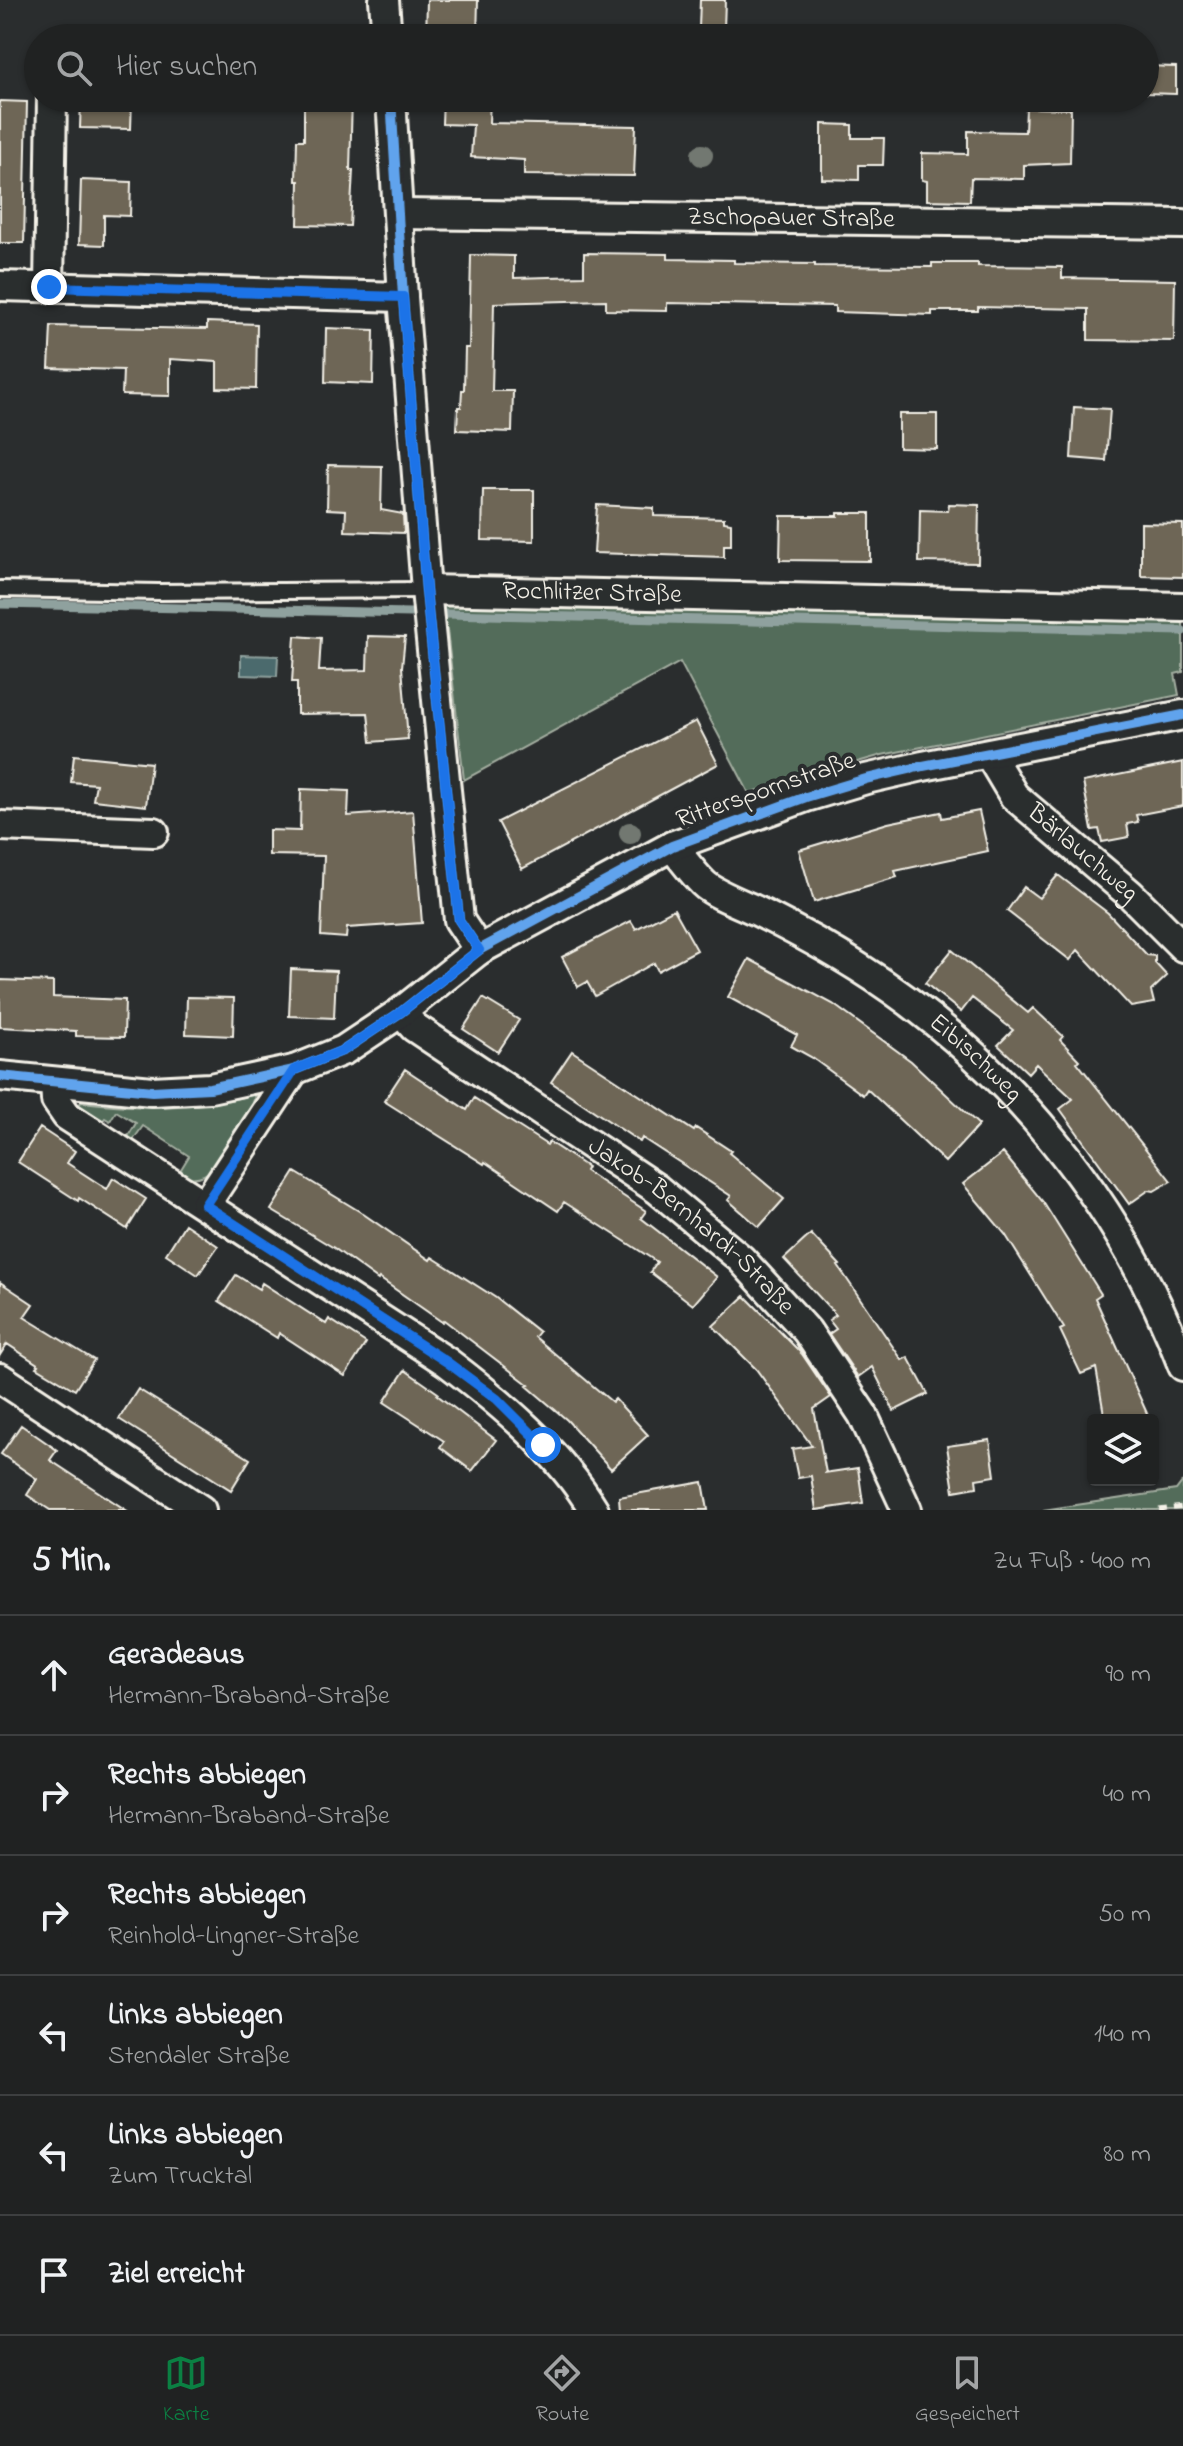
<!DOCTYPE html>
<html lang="de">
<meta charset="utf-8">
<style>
body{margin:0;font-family:"Indie Flower",sans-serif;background:#282a2a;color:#f1f3f6}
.controls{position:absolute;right:24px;bottom:24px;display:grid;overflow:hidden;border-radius:8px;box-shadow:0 2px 6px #0004}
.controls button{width:72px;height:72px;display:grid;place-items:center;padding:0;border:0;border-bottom:2px solid #3d3f40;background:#202222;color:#f1f3f6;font:40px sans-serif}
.stop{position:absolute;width:24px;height:24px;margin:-18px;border:6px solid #1a73e8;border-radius:50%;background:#fff}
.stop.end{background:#1a73e8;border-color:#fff;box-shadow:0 2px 8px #0008}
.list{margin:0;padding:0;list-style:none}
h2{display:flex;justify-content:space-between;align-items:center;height:104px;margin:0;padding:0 32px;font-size:34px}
h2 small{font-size:26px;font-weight:400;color:#a2a4a5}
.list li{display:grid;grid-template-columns:52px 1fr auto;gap:24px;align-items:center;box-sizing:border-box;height:120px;padding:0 32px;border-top:2px solid #3d3f40}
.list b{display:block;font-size:30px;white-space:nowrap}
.list p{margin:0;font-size:26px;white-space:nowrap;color:#a2a4a5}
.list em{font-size:26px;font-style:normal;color:#a2a4a5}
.icon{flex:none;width:44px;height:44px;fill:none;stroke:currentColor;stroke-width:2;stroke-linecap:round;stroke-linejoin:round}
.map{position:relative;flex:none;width:1183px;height:1510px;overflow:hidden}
.search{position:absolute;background:#202222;box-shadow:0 2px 6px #0004;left:24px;right:24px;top:24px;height:88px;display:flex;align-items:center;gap:20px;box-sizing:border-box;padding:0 28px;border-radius:44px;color:#a2a4a5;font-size:30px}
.sheet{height:824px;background:#202222}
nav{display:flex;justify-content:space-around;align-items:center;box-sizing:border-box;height:112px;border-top:2px solid #3d3f40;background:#202222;font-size:22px;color:#a2a4a5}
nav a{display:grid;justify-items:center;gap:4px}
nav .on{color:#0b8043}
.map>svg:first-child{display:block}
</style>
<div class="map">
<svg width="1183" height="1510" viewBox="0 0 1183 1510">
<rect width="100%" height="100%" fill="#2a2d2e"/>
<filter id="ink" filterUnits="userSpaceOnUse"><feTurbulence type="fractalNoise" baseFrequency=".0125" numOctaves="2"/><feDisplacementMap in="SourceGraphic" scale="16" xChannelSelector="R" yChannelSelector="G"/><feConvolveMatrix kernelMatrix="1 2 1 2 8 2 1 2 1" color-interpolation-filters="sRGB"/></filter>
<g filter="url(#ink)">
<path fill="#536c5a" stroke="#a4aea1" stroke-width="2" d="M447 601 1183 618V672L1175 674 1179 695 882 755 749 793 680 662 464 780 447 630 441 624 440 606Z
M255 1094 253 1104C244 1119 217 1169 204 1175 195 1179 187 1178 178 1174L189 1156 143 1126 131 1143 126 1140 136 1123 116 1111 110 1121 105 1118 101 1123 80 1108 79 1104 82 1102C140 1109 198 1110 255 1094Z
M1183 1481V1510H1043L1176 1490Z"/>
<path fill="#4c6b6d" stroke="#8fa19e" stroke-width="2" d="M241 655 278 656 277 676 241 675Z"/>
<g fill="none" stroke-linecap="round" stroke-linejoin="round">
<path stroke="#8fa19e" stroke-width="9" d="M0 604 411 613
M445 614 1183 631"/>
</g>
<path fill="#6e6656" stroke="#f4f1e8" stroke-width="2" d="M427 0H478L477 38H426Z
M700 0H725L724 29 699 28Z
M1145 66 1176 67V94L1145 93Z
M81 98H132L131 129 80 128Z
M304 98H352L350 170H353L350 226 298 225 299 181H296L297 140H304Z
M443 98H490L489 123 636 126 634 176 524 175V160L471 157 473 125 442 124Z
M0 101 27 102 24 243H0Z
M1026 108 1071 109 1070 163 1024 165V179L971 178 970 201 927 200V181L922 180V153L968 154V131L1025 132Z
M822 124 852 125V138H884L883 165H859V180L822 179Z
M81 180 131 182 130 216 104 215V245L79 244Z
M584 253 668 254V259L734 260V263L815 264V266L932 267V263H978V266L1062 267V278L1175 280 1174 341 1088 340V309L978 307V311H932V315L835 312V306L667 303V311L606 310V300L494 303 492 391H513L512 432 457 430 458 407H461L462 390H464L465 348H469L471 255 514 256V278L584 276Z
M207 322 257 324 256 389 217 388V362L170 359V396L122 395 123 370 49 368 51 326 207 329Z
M326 328 374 330 373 384 325 382Z
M1074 407 1110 409 1106 461 1071 458Z
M899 414H937V449L899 448Z
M328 465 382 466 381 510 403 514 404 533 345 531 346 510 327 509Z
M483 490H534V541L482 540Z
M949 504 979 505 978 563 919 562 920 510 948 511Z
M597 505 654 508V516L724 518V522L731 523V545H724V557L594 553Z
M838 513H870V561L780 560 781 516H838Z
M1141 523 1183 524V577L1141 576Z
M295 636 321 638 319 671 367 670 368 636 405 637 402 667 408 739 371 742 368 713 297 714V682H292Z
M696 721 718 764 522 869 498 822Z
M74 755 151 763 146 806 93 800 96 784 71 782Z
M1183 762V806L1136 815 1138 822 1127 824 1129 837 1102 842 1099 829 1092 830 1083 782Z
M301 789 349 791 348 816 413 811 422 923 347 928 346 938 321 936 324 856 269 855V830L300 831Z
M979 811 988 851 895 871 897 877 814 902 799 850 888 823 941 812 942 818Z
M1058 875 1108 913 1147 955 1155 956V963L1167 976 1151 991 1154 1003 1131 1007 1078 950 1070 960 1007 911 1024 887 1039 898Z
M674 909 697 950 658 971 654 963 595 996 587 982 578 987 562 957 631 921 636 929Z
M952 950 1028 1013 1033 1008 1063 1036 1060 1040 1079 1060 1077 1062 1171 1181 1154 1191 1149 1190 1129 1204 1060 1109 1073 1099 1036 1064 1028 1073 998 1045 1013 1030 972 998 961 1012 925 983Z
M749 959 833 1004 911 1061 979 1125 945 1162 867 1089 863 1095 811 1057 791 1046 797 1035 728 997Z
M291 969 336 971 334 1018 289 1016Z
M0 980 53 982V997L125 1000 124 1037 76 1036V1031L0 1027Z
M187 997 234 998 233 1036 186 1034Z
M483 998 519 1020 498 1052 463 1029Z
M572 1051 694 1131 696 1128 731 1151 729 1153 784 1199 759 1227 728 1200 731 1196 642 1138 640 1142 551 1082Z
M405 1069 467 1110 474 1098 547 1145 549 1142 587 1167 585 1171 646 1211 641 1218 717 1277 693 1305 650 1272 657 1262 564 1202 558 1211 485 1162 484 1164 384 1101Z
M40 1128 75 1151 67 1163 107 1189 113 1178 146 1199 127 1229 79 1198 78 1201 18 1162Z
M1003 1153 1043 1202 1101 1294 1095 1298 1150 1420H1105L1096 1368 1081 1374 1060 1330 1064 1328 1005 1234 963 1184Z
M295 1172 359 1211 430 1260 432 1257 496 1298 539 1332 535 1337 612 1402 615 1399 648 1435 611 1469 567 1420 527 1386 529 1385 444 1320 442 1322 379 1278 378 1280 334 1248 271 1210Z
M185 1224 218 1246 198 1275 166 1254Z
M811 1234 840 1265 838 1266 902 1360 908 1357 928 1394 894 1411 872 1367 858 1377 829 1334 836 1329 829 1320 836 1315 784 1259Z
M236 1275 259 1289 262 1283 326 1324 329 1319 366 1343 345 1376 279 1333 277 1338 219 1301Z
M0 1282 33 1304 24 1317 94 1360 75 1390 37 1367 39 1365 7 1344 0 1355Z
M745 1296 802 1354 831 1397 814 1409 826 1473H824L858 1468 863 1503 816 1510 811 1476 798 1478 792 1449 812 1446 756 1369 713 1326Z
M405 1370 438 1393 437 1395 496 1440 472 1471 440 1447 444 1441 384 1402Z
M138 1389 250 1459 231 1490 119 1419Z
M21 1425 57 1450 50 1460 126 1510H50L27 1495 37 1479 1 1454Z
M990 1440 995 1476 976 1479 977 1487 954 1491 947 1446Z
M703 1482 708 1510H620L619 1497Z"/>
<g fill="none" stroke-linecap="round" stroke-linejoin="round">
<defs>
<path id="lane" d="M359 34 387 35
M0 589 158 592 426 590"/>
<g id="street">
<path d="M384 0 387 38"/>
<path d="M391 98 403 297 426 590 459 920 479 950"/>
<path id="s1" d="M399 214 1183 224"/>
<path d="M0 286 403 297"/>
<path d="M49 287 52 98"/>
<path id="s2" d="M426 590 1183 607"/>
<path id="s3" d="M989 754 1014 796 1130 894 1183 947"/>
<path d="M0 826 154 832"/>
<path id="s4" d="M672 846C682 858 692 872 703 883 714 894 742 904 757 911 791 928 825 946 858 967 1005 1059 1122 1203 1183 1366"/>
<path id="s5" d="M401 1012 414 1027 657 1189 741 1259 807 1331 863 1415 907 1510"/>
<path d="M0 1076 152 1091 210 1088 294 1070 344 1050 401 1012 479 950 672 846 806 797 866 779 923 766 1183 715"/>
<path d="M55 1082 56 1100 67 1116 447 1362C501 1403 559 1451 594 1510"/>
<path d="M205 1205 294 1070"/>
<path d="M0 1378 201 1510"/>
</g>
</defs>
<use href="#lane" stroke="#f4f1e8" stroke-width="20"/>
<use href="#street" stroke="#f4f1e8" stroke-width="34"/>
<path stroke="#f4f1e8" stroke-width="5" stroke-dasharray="8 6" stroke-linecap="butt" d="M1159 1510 1183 1507"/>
<use href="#lane" stroke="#2a2d2e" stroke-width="14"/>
<use href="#street" stroke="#2a2d2e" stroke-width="28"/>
<defs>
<path id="cycleway" d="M391 98 403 297 426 590 459 920 479 950
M0 1076 152 1091 210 1088 294 1070 344 1050 401 1012 479 950 672 846 806 797 866 779 923 766 1183 715"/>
</defs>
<use href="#cycleway" stroke="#2a2d2e" stroke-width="15"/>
<use href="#cycleway" stroke="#60a3ed" stroke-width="10"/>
</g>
<g fill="#727871">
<circle cx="702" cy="155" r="11"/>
<circle cx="630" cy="833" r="11"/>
</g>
</g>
<g fill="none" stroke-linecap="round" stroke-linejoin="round" filter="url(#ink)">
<path stroke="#1a73e8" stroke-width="10" d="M49 287 403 297 426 590 459 920 479 950 401 1012 344 1050 294 1070 205 1205 447 1362 497 1399 543 1445"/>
</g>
<g text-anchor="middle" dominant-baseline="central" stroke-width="8" stroke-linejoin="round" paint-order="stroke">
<g font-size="26" fill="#f4f1e8" stroke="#2a2d2e">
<text stroke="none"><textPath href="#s1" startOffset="392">Zschopauer Straße</textPath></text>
<text stroke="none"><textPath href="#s2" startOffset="166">Rochlitzer Straße</textPath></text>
<text transform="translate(766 791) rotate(-19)">Ritterspornstraße</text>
<text stroke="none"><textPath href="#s3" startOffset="138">Bärlauchweg</textPath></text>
<text stroke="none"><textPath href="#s4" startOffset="374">Eibischweg</textPath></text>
<text stroke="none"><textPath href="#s5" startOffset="362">Jakob-Bernhardi-Straße</textPath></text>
</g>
</g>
</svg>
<div class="controls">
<button><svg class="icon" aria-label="layers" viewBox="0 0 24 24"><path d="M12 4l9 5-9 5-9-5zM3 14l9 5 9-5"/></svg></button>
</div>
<div class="stop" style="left:543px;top:1445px"></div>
<div class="stop end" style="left:49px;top:287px"></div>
<div class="search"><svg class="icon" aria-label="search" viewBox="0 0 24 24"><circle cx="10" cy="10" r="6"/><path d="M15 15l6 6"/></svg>Hier suchen</div>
</div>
<section class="sheet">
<h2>5 Min.<small>Zu Fuß · 400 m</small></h2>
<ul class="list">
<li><svg class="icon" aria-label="ahead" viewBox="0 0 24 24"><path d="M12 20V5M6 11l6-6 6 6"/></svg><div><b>Geradeaus</b><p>Hermann-Braband-Straße</p></div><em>90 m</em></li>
<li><svg class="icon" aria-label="right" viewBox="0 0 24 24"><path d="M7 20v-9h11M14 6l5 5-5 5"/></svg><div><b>Rechts abbiegen</b><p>Hermann-Braband-Straße</p></div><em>40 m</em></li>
<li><svg class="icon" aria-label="right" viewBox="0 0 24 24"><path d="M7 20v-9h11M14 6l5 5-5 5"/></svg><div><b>Rechts abbiegen</b><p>Reinhold-Lingner-Straße</p></div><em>50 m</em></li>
<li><svg class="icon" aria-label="left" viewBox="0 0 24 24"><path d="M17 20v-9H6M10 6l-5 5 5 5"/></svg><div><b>Links abbiegen</b><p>Stendaler Straße</p></div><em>140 m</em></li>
<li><svg class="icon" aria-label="left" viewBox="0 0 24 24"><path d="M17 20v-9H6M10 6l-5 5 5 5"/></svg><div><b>Links abbiegen</b><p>Zum Trucktal</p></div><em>80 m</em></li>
<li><svg class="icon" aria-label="arrive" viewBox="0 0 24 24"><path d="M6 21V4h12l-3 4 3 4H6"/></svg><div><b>Ziel erreicht</b></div></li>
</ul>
</section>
<nav>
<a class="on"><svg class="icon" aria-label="map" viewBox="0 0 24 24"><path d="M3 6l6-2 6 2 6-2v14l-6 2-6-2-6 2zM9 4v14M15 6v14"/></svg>Karte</a>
<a><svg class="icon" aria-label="directions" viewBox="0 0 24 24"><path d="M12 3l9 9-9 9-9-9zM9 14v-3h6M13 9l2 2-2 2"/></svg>Route</a>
<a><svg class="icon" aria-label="saved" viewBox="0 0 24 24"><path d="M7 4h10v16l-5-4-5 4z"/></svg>Gespeichert</a>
</nav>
